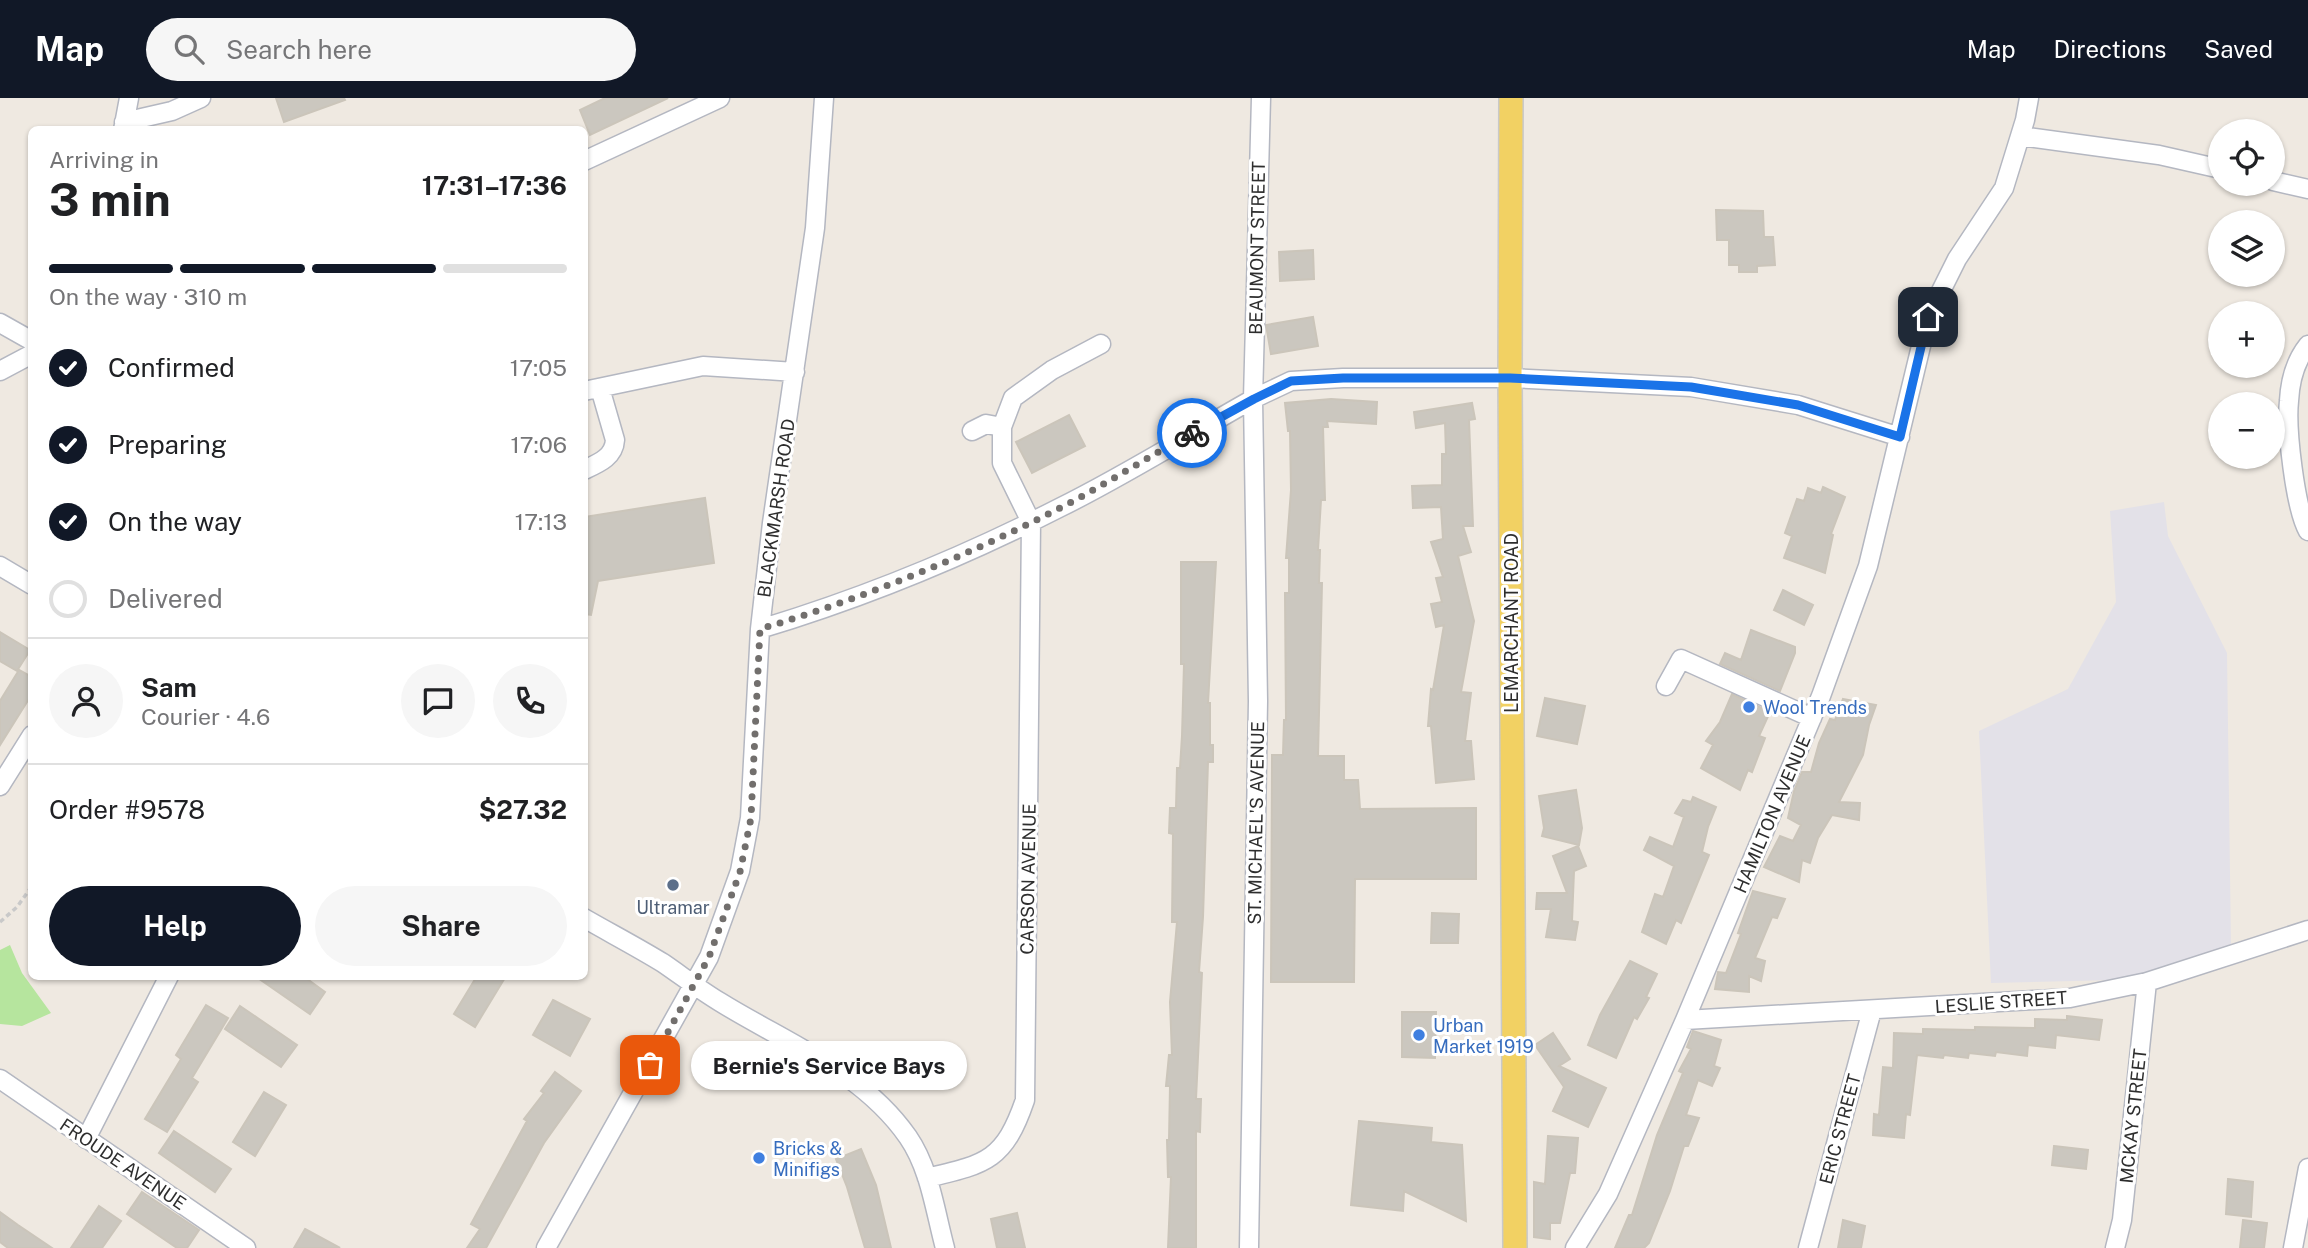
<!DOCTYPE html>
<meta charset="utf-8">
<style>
:root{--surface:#fff;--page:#f6f6f6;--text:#202124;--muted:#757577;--line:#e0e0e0;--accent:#111827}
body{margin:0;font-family:"Public Sans",sans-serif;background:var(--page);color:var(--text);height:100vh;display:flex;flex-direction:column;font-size:26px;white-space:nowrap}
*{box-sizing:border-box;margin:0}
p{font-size:23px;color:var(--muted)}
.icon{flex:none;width:38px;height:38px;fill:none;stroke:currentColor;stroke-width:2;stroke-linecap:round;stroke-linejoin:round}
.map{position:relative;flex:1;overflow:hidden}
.drawer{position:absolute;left:28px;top:28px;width:560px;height:854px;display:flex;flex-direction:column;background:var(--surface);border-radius:10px;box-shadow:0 2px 5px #0004}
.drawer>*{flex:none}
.fabs{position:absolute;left:2208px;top:21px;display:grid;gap:14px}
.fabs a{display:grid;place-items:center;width:77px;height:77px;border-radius:50%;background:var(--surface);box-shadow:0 2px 5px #0004;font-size:35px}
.pin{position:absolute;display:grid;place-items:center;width:60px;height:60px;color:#fff;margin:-30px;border-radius:14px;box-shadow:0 4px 10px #0006}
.courier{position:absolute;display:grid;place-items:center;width:70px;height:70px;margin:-35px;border:5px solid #1a73e8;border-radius:50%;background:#fff;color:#222;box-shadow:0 2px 9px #0007}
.bubble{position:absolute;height:49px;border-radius:24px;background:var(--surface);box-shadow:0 2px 5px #0004;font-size:23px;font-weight:700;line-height:49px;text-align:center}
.headline em{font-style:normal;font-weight:700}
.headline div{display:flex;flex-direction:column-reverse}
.headline{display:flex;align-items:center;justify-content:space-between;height:119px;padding:0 21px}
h1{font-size:46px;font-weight:700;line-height:52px}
.bar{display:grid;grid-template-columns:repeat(4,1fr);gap:10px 7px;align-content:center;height:84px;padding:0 21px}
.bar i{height:9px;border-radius:5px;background:var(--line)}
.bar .active{background:var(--accent)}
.bar p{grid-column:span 4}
.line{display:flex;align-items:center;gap:18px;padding:0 21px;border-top:2px solid var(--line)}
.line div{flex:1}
.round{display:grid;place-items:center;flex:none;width:74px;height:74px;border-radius:37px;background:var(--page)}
ol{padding:0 21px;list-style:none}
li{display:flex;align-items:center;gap:21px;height:77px}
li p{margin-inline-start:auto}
li .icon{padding:7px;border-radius:50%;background:var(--accent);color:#fff;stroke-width:4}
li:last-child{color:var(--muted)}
li i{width:38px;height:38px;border:4px solid var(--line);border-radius:50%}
.primary-button{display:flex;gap:14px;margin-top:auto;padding:14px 21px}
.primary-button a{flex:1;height:80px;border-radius:42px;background:var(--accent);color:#fff;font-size:28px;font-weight:700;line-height:80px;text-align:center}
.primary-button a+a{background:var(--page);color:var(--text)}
header{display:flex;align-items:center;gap:42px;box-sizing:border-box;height:98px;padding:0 35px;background:var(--accent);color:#fff}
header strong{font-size:33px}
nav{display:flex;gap:38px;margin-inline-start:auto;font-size:24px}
.search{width:490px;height:63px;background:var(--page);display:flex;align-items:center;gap:18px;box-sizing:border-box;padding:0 24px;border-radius:38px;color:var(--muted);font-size:26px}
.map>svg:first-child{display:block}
</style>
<header>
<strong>Map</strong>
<div class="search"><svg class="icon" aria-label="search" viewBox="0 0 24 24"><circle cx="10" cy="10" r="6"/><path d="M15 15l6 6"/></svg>Search here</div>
<nav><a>Map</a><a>Directions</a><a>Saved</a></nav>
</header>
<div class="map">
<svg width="2308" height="1150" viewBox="0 0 2308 1150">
<rect width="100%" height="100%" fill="#efe9e1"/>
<path fill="#e3e1e8" d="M2164,404l4,34 59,117 4,294 -69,21 -47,12 -124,3 -12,-252 89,-42 48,-87 -6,-91z"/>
<path fill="#b6e59e" d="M10,847l12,28 29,40 -29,13 -22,-2v-74z"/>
<path fill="#cbc7bf" stroke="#cbc5ba" stroke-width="2" d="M276,0h68l1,2 -61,22z
M605,0h63l-78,37 -10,-25z
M1716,112l47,1 1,26h9l2,28 -18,1v6h-18v-7h-10v-25h-12z
M1313,152l1,29 -34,2 -1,-29z
M1313,219l5,29 -47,8 -5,-29z
M1331,301l46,3 -1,22 -49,-3 1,6h-5l2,73h-4l-3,50h2l-1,33h3l-4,173h26v24h14l2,29 116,-1v71h-121l-1,103h-83l1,-227h11l1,-35h2l-1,-127h4v-35h-3l5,-68 -1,-59h-2l-3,-28z
M1472,305l3,16 -6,1 4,106h-10l8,26 -13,4 16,65 -13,71 10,1 -6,48h6l3,38 -38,4 -5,-57h-3l3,-37 2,1 11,-65 -8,2 -5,-23 11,-2 -6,-24 7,-1 -12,-35 12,-3 -2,-32 -28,1 -1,-22 30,-1v-31h4l-1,-31 -29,5 -2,-16z
M1069,317l16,31 -53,27 -16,-31z
M1823,389l22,10 -14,37 2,1 -8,38 -41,-15 8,-22 -7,-3 12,-34 7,2 4,-13 13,5z
M705,400l9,65 -116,18 -7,34 -7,-1v-97z
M1181,464h35l-8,141h2v42h3v17h-5l-5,155 -4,55 3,1 -6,126h5l-1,33 -4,-1v117h-28l3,-71h-3l-1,-37h2l1,-54h-4l3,-31h3l-2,-53 7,-80h-5l1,-88 -4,-1 1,-25h6l1,-40h3l2,-32 2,-72h-3z
M1783,492l30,15 -9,20 -30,-15z
M1751,532l44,17v6l-15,38 -60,-27 5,-11 16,7z
M0,534l30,18 -13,21 -17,-10z
M19,572l13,7v17l-32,51v-44z
M1732,596l38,18 -11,24 6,2 -13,34 -4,-2 -8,20 -39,-22 12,-23 -7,-4 14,-19z
M1545,600l40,8 -8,38 -40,-8z
M1843,601l33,6 -7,20 -6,30 -24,47 21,1 -1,17 -27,-5 -14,23 -8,25 -8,-3 -3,22 -35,-15 16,-31 13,5 8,-16 -13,-7 6,-27 8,-19h9l8,-29 11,-24 5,1z
M1576,692l6,38 -3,17 -37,-9 2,-8 -5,-32z
M1693,699l23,10 -8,20 -6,25 7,3 -28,68 -5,-3 -10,24 -24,-12 13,-38 8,3 11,-31 -30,-16 6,-13 23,10 11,-30 -9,-4 8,-13 8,2z
M1578,748l8,20 -12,5 -2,50 6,1 -3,18 -29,-3 5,-28h-15l1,-16h30l-14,-37z
M1753,793l32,8 -8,19 -5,-1 -17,41 10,3 -4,20 -12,-5v16l-34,-3 3,-17 8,1 15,-39 -3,-1z
M1432,815l27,1 -1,29h-27z
M1630,863l27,13 -11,23 3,1 -12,21 -3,-2 -18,41 -28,-13 12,-30z
M255,878h48l22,16 -15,22z
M477,878h29l-31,51 -21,-13z
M553,902l37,19 -20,37 -37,-21z
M206,907l22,13 -36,60 6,4 -31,50 -22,-13 36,-60 -5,-4z
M240,908l57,39 -16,22 -56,-38z
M1402,914h34l-1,46 -33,-1z
M2067,918l35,4 -3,20 -43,-5 -1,13 -27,-3 -1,11 -31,-4 -1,4 -26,-3 -1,5 -24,-3 -1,3 -26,-3 -7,60 -4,-1 -2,24 -31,-3 1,-21 5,1 4,-48 10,1 1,-35 29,1v-5l52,1v-3l60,1v-9l32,1z
M1693,933l28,9 -7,26 6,2 -8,18 -14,-6 -12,35 13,3 -11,28h-4l-14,45 -21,52 -5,5h-29l14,-33h3l25,-80 26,-62 -4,-2 12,-22 -4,-2z
M1553,935l17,26 -11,7 47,22 -18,39 -35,-16 11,-24 -29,-42z
M555,974l26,19 -37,52 -58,105h-19l13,-19 -9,-5 56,-103 -3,-2 20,-26 -3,-2z
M264,994l22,13 -31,51 -22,-14z
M1359,1023l73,7 -1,14 31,3 4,76 -62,-30 -1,20 -52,-6z
M174,1033l57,38 -16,23 -56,-39z
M1548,1038l30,2 -3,35h-5l-10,50h-10v16l-16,-2v-55l11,2z
M2054,1048l34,4 -2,19 -34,-4z
M861,1051l15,36 15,63h-26l-18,-61 -11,-28z
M2228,1081l25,3 -2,35 -25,-3z
M142,1094l57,38 -12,18h-10l-50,-34z
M99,1108l22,15 -19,27h-31z
M0,1114l18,13 34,23h-44l-8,-6z
M1017,1115l8,35h-28l-6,-29z
M1843,1122l22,6 -4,22h-23z
M2243,1122l24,3 -3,25h-24z
M305,1131l35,19h-46z"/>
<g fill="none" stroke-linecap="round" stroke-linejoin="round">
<g stroke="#b4b7c1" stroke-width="21">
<path id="minor" d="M124,24l48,-11 29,-13
M123,32l6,-32
M2020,38l139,19 62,14
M584,63l136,-63
M2273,83l35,8
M0,225l32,18
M2308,247c-12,15 -18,36 -19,56 -3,27 6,107 19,130
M0,273l32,-17
M584,293l119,-25 92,6
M972,333l14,-7 16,3
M584,372c15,-7 30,-13 31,-30l-15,-52
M0,468l32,19
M760,531c103,-31 203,-72 299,-121 67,-33 130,-73 194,-109l38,-18 52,-3h167l181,9 107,18 102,32
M1666,588l15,-27 131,59
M0,688l32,-51
M584,820c26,15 53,29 79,45 19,13 37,27 57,39 66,41 142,69 188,135 22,32 27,74 37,111
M1685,922l385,-22 77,-16 161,-52
M0,981l246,169
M86,1041l83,-163
M927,1080c59,-14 77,-17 98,-78l6,-578 -29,-59v-36l11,-29 39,-28 49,-26
M546,1150l163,-291 31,-86 10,-53 10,-189 12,-106 43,-295 9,-130
M1249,1150l9,-547 -5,-302 8,-301
M1575,1150l33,-54 77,-174 136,-324 47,-130 60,-249 29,-58 47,-71 21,-68 4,-22
M1808,1150l64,-238
M2115,1150l7,-28 25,-238
M2293,1150l15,-80"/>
</g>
<g stroke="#c9c9c9" stroke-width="26">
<path id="major" d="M1511,0l-1,280 5,870"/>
</g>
<path stroke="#c9c9c9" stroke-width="3.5" stroke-dasharray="5 3.5" stroke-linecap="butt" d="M0,824l17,-15 15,-21"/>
<use href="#minor" stroke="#fff" stroke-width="18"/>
<use href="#major" stroke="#f2d163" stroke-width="23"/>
</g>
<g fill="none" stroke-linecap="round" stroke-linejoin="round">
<path stroke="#726f6d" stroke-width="7" stroke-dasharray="0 12.6" d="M650,967l59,-108 31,-85 11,-54 9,-189c104,-31 205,-72 302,-122 44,-23 86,-50 130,-74"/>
<path stroke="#1a73e8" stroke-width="9" d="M1192,335l62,-34 37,-18 52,-3h167l181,9 107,18 102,32 28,-120"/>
</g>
<g fill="#3f7fe0" stroke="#fff" stroke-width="2.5">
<circle cx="1749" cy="609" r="7"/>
<circle cx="1419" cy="937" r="7"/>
<circle cx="759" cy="1060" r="7"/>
</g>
<circle fill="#5c6f8a" stroke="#fff" stroke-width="2.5" cx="673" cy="787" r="7"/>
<g text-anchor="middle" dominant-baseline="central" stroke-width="6" stroke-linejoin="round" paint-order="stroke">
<g font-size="18" fill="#2e2e2e" stroke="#fff">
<text transform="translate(1257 150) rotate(-89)">BEAUMONT STREET</text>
<text transform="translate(776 410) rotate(-82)">BLACKMARSH ROAD</text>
<text transform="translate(1511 525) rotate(-90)">LEMARCHANT ROAD</text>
<text transform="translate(1772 716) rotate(-67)">HAMILTON AVENUE</text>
<text transform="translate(1256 725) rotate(-89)">ST. MICHAEL'S AVENUE</text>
<text transform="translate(1028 781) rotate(-89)">CARSON AVENUE</text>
<text transform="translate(2001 904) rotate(-4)">LESLIE STREET</text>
<text transform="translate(2133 1018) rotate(-84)">MCKAY STREET</text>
<text transform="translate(1840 1031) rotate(-75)">ERIC STREET</text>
<text transform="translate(123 1066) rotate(34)">FROUDE AVENUE</text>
</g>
<g font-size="18" fill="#366cbe" stroke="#fff" text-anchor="start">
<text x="1763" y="609">Wool Trends</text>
<text x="1433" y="927">Urban<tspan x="1433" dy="21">Market 1919</tspan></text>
<text x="773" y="1050">Bricks &amp;<tspan x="773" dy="21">Minifigs</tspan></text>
</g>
<g font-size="18" fill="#4e5e75" stroke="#fff">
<text x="673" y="809">Ultramar</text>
</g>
</g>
</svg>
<div class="fabs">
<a><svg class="icon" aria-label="locate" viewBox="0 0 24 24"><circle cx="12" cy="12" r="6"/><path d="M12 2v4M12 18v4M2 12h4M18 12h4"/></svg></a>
<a><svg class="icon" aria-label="layers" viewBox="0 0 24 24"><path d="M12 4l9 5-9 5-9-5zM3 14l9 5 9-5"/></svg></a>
<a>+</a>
<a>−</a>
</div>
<div class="pin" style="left:650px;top:967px;background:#ea580c"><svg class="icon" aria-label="bag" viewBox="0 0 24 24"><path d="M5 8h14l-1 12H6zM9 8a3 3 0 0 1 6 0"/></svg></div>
<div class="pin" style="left:1928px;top:219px;background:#1f2937"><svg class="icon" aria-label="home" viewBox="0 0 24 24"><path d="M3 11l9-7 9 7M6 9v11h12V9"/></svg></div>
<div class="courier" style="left:1192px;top:335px"><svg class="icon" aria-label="bike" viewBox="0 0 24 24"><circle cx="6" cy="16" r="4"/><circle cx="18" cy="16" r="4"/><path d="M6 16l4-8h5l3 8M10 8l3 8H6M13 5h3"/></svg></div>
<div class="bubble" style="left:691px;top:943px;width:276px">Bernie's Service Bays</div>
<section class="drawer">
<div class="headline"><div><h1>3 min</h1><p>Arriving in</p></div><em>17:31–17:36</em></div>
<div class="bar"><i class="active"></i><i class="active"></i><i class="active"></i><i></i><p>On the way · 310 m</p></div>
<ol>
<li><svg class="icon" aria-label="check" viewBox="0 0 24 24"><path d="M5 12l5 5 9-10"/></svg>Confirmed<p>17:05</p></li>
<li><svg class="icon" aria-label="check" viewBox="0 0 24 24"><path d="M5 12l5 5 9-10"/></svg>Preparing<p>17:06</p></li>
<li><svg class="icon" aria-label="check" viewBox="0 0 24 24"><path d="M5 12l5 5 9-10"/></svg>On the way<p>17:13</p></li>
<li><i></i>Delivered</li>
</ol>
<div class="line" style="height:126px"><a class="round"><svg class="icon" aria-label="person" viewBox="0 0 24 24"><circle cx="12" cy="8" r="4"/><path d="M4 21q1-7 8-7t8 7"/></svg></a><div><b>Sam</b><p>Courier · 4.6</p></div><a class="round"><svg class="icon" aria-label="chat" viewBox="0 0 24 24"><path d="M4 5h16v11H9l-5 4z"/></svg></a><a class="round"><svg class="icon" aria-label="phone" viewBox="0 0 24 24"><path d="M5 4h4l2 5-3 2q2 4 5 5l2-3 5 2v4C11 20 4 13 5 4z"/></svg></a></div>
<div class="line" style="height:91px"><div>Order #9578</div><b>$27.32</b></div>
<div class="primary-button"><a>Help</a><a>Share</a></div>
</section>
</div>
